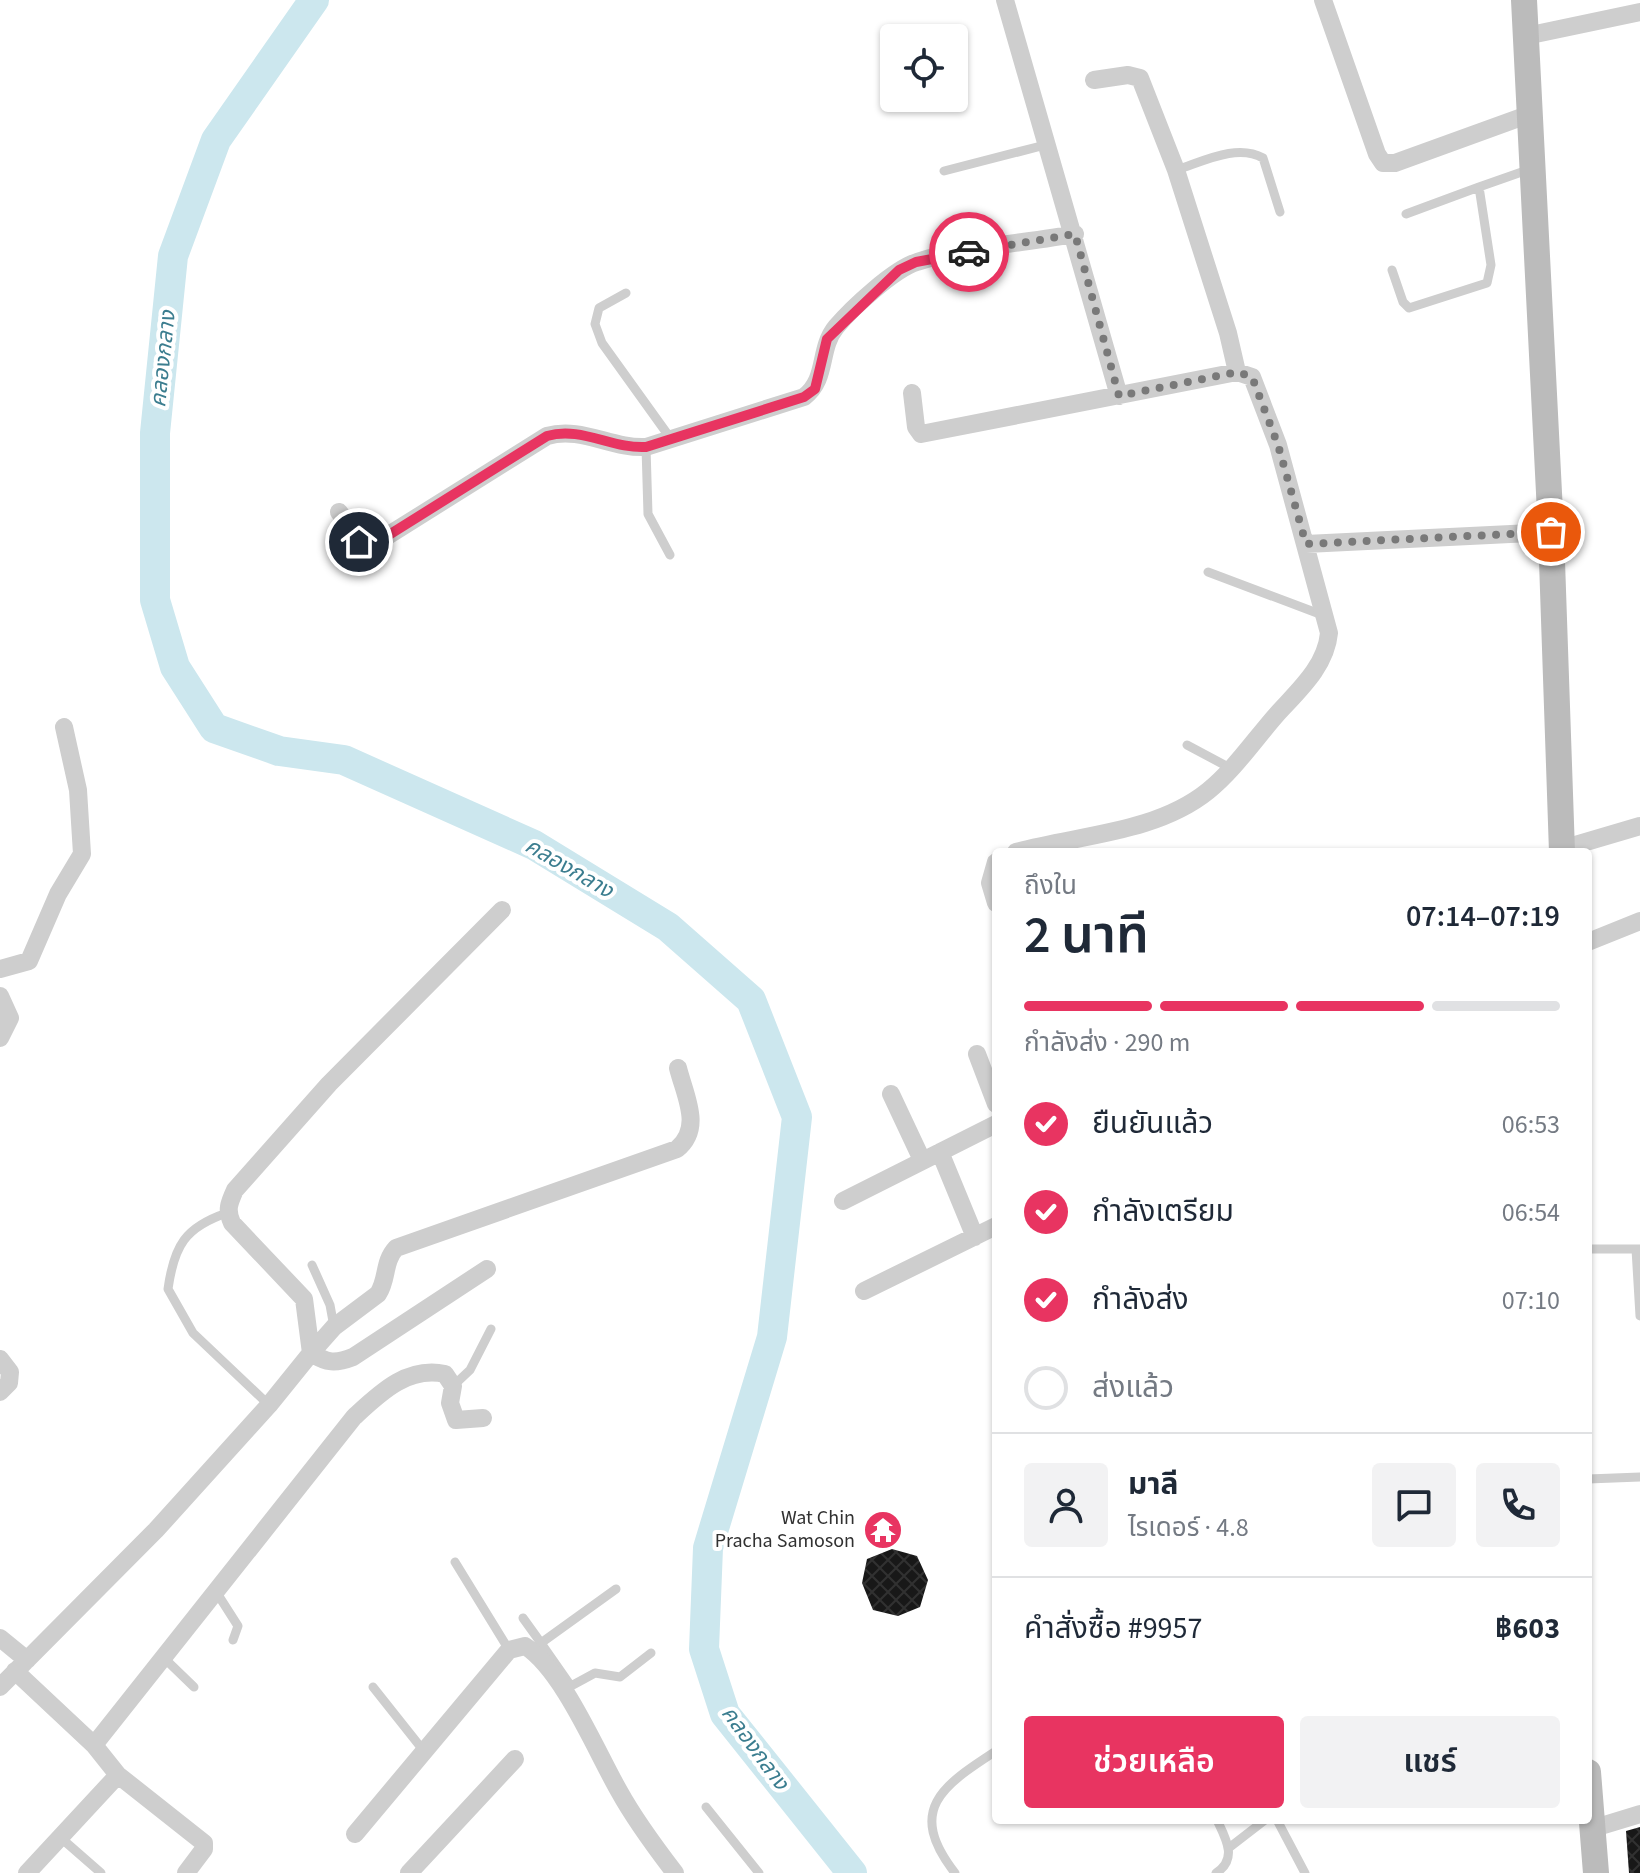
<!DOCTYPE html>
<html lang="th">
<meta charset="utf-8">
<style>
:root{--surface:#fff;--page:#f2f2f3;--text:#1f2937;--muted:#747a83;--line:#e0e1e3;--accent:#e83461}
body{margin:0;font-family:"Source Sans 3","Noto Sans Thai",sans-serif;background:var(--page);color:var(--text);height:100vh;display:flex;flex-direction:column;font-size:30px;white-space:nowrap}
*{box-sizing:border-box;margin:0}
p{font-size:26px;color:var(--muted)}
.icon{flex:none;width:44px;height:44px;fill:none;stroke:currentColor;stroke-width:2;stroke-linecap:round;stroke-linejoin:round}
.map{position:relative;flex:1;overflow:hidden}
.details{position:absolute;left:992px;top:848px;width:600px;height:976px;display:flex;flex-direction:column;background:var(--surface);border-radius:8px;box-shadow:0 2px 6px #0004}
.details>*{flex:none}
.buttons{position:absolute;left:880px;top:24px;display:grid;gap:16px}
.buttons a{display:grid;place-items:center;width:88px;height:88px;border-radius:8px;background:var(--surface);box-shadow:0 2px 6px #0004;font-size:40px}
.pin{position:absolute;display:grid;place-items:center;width:68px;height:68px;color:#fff;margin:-34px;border:4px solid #fff;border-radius:50%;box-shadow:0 2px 8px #0007}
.courier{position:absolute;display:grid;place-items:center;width:80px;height:80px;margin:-40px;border:6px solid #e83461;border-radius:50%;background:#fff;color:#222;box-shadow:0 2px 10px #0007}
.overview em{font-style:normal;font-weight:600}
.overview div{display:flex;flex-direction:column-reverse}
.overview{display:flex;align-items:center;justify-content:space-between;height:136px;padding:0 32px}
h1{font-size:52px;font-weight:600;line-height:60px}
.bar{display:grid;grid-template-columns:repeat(4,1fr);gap:12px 8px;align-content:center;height:96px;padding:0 32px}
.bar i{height:10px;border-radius:6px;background:var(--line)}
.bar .active{background:var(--accent)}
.bar p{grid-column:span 4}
.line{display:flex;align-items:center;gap:20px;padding:0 32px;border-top:2px solid var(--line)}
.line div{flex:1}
.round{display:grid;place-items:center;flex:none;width:84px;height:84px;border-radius:8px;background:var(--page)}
ol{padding:0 32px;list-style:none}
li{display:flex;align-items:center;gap:24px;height:88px}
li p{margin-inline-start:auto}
li .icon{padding:8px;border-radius:50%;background:var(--accent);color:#fff;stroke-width:4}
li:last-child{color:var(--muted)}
li i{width:44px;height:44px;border:4px solid var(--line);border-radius:50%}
.cta{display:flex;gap:16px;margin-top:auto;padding:16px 32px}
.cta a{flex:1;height:92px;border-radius:8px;background:var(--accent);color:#fff;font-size:32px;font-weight:600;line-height:92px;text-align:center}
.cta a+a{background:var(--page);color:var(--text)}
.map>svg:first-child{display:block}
</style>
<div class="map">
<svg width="1640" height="1873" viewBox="0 0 1640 1873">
<defs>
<pattern id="building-cross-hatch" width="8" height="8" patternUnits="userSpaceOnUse" patternTransform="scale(2)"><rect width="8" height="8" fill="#181818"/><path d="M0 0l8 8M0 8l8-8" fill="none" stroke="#313131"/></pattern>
</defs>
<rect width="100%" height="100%" fill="#fff"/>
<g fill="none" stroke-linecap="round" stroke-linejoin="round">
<path stroke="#cce7ee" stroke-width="30" d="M314,0l-98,140 -43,116 -18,177v167l20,67 39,61 65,23 65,9 190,85 134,82 83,73 46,117 -25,220 -64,211 -4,101 21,65 127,159"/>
</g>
<path fill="url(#building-cross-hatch)" d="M892,1549l25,7 11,24 -8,27 -22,9 -25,-6 -11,-27 5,-24z
M1640,1827v46h-11l-3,-42z"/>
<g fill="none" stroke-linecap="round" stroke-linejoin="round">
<path stroke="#cecece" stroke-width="9" d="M1176,170c26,-8 61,-27 87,-12l17,54
M944,171l105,-27
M1406,214l73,-27
M1392,270l11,32 6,6 78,-25 4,-18 -12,-78 51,-18
M626,293l-27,15 -4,16 7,19 69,96
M646,447l2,67 22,41
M1208,572l117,44
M1187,745l45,24
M227,1213c-42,14 -53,33 -59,76l25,44 76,72
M1588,1249h52
M1636,1249l4,67
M312,1265l18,40 4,22
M453,1386l17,-16 21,-41
M1588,1479l52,-2
M455,1562l54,88
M215,1590l23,36 -5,14
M523,1618l18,25 75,-54
M532,1650l9,-7 30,43 24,-13 25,4 31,-24
M163,1657l31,30
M373,1687l50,63
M706,1807l53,66
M1277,1820l28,53
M61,1838l40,35
M1230,1847l35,-27
M955,1873c-49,-63 -13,-87 41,-122
M1216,1873c22,-14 10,-34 1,-53"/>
<path stroke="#cecece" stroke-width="18" d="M1005,0l114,396
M1323,0l54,154 6,9h12l135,-49
M1526,36l114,-24
M1094,80l34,-5 12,3 36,92 52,163 9,39
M912,393l4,34 5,7 316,-62 15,5 26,68 51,188c-3,33 -30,57 -51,80 -24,27 -43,56 -70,78 -52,42 -130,44 -192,61
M339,512l26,34 11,-3 171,-107c34,-10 65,13 99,11l158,-50c24,-18 14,-48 32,-70 16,-19 58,-58 81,-65 45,-15 109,-19 158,-28
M1306,544l245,-12
M1562,849l78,-23
M996,862l-6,21 6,20
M1588,942l52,-21
M0,969l29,-8 29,-67 24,-40 -4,-64 -14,-63
M0,996l10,22 -10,20
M977,1054l19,50
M891,1094l31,66
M940,1152l35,85
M843,1201l153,-77
M487,1269l-134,88c-18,7 -26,6 -42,-4l23,-26 44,-33c10,-15 5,-32 18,-46l281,-99c26,-21 8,-53 1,-81
M864,1291l132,-65
M0,1359l10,13 -1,11 -9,9
M0,1638l27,22
M15,1671l79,74 24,30 86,68v6l-18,24
M0,1687l156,-157 113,-125 42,-52 -7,-54 -72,-76c-6,-13 -3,-20 3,-33l94,-106 173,-174
M94,1745l260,-328c26,-24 53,-51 91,-43l8,12 -3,17 6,17 27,-2
M1591,1829l49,-15
M355,1834l154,-184 16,-4c38,24 72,107 94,145 16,29 36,56 56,82
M27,1873l91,-98
M409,1873l106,-114"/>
<path stroke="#bbb" stroke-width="26" d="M1524,0l27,532 11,320
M1588,1772l8,101"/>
</g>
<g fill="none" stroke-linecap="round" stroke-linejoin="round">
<path stroke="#797979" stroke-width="8" stroke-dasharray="0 14.4" d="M969,252l106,-18 44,162 118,-24 15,5 26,68 28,99 245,-12"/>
<path stroke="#e83461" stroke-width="10" d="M359,542l6,4 11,-3 171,-107c34,-10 65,13 99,11l158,-50 11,-8 12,-50 72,-69 17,-8 53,-10"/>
</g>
<defs>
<g id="temple-disc" transform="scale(2)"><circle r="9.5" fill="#e83461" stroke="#fff"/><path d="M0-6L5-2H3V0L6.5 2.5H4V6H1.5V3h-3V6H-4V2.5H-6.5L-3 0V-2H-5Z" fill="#fff"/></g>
</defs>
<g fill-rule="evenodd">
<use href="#temple-disc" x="883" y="1530"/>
</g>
<g text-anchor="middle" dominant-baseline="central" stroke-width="8" stroke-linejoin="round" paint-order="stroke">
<g font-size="20" fill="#313131" stroke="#fff" text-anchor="end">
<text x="855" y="1518">Wat Chin<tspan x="855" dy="23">Pracha Samoson</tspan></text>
</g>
<g font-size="22" font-style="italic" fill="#3b7d8f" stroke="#fff">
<text transform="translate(163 359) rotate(-84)">คลองกลาง</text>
<text transform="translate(569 868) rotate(30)">คลองกลาง</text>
<text transform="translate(755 1748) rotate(54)">คลองกลาง</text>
</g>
</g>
</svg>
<div class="buttons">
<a><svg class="icon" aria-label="locate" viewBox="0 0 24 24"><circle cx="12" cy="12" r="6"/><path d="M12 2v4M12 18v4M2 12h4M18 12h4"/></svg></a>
</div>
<div class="pin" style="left:1551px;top:532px;background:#ea580c"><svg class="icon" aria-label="bag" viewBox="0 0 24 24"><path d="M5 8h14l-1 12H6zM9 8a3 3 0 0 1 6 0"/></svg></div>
<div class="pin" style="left:359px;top:542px;background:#1f2937"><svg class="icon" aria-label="home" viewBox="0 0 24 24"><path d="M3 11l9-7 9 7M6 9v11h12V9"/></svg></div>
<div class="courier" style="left:969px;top:252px"><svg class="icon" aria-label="car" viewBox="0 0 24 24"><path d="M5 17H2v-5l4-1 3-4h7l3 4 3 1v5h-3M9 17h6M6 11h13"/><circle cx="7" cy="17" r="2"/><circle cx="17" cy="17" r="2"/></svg></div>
<section class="details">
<div class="overview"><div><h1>2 นาที</h1><p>ถึงใน</p></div><em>07:14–07:19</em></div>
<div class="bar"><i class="active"></i><i class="active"></i><i class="active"></i><i></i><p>กำลังส่ง · 290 m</p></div>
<ol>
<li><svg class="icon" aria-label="check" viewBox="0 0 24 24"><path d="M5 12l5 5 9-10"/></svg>ยืนยันแล้ว<p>06:53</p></li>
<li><svg class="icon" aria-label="check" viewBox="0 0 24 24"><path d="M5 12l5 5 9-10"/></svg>กำลังเตรียม<p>06:54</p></li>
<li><svg class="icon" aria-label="check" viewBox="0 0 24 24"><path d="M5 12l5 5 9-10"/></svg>กำลังส่ง<p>07:10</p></li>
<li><i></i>ส่งแล้ว</li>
</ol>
<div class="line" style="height:144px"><a class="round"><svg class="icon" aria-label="person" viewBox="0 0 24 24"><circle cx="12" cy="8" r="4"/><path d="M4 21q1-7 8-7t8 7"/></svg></a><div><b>มาลี</b><p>ไรเดอร์ · 4.8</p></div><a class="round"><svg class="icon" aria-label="chat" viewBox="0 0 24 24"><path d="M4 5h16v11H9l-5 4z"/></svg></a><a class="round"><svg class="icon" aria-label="phone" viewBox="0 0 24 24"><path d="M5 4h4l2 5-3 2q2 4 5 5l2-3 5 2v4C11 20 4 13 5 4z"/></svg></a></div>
<div class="line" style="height:104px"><div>คำสั่งซื้อ #9957</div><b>฿603</b></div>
<div class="cta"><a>ช่วยเหลือ</a><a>แชร์</a></div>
</section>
</div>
